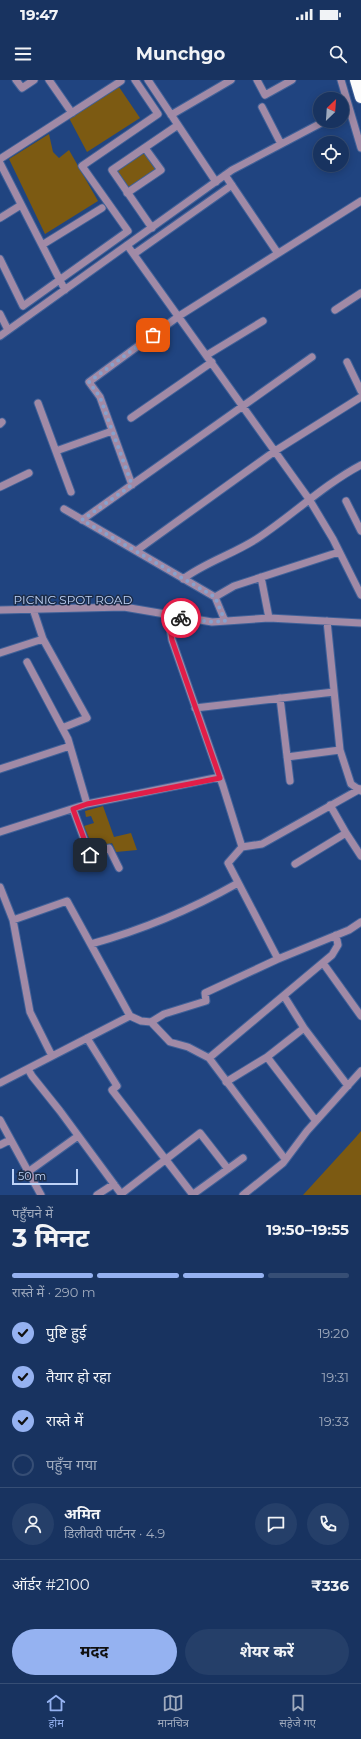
<!DOCTYPE html>
<html lang="hi">
<meta charset="utf-8">
<style>
:root{--surface:#183360;--page:#253f69;--text:#f1f3f6;--muted:#9faabd;--line:#364e75;--accent:#95b2f1}
body{margin:0;font-family:Montserrat,"Noto Sans Devanagari",sans-serif;background:var(--page);color:var(--text);height:100vh;display:flex;flex-direction:column;font-size:15px;white-space:nowrap}
*{box-sizing:border-box;margin:0}
p{font-size:13px;color:var(--muted)}
.icon{flex:none;width:22px;height:22px;fill:none;stroke:currentColor;stroke-width:2;stroke-linecap:round;stroke-linejoin:round}
.map{position:relative;height:1115px;overflow:hidden}
.panel{display:flex;flex-direction:column;background:var(--surface);flex:1}
.panel>*{flex:none}
.needle{width:26px;rotate:25deg}
.controls{position:absolute;left:313px;top:12px;display:grid;gap:8px}
.controls a{display:grid;place-items:center;width:36px;height:36px;border-radius:50%;background:var(--surface);box-shadow:0 2px 10px #0003,0 0 0 1px var(--line);font-size:20px}
.scale{position:absolute;left:12px;bottom:10px;width:66px;box-sizing:border-box;padding-left:4px;border:2px solid #bed3f7;border-top:0;font-size:11px;line-height:14px;white-space:nowrap;color:#bed3f7;-webkit-text-stroke:3px #1c2c48;paint-order:stroke}
.pin{position:absolute;display:grid;place-items:center;width:34px;height:34px;color:#fff;margin:-17px;border-radius:8px;box-shadow:0 2px 6px #0006}
.courier{position:absolute;display:grid;place-items:center;width:40px;height:40px;margin:-20px;border:3px solid #e11d48;border-radius:50%;background:#fff;color:#222;box-shadow:0 1px 5px #0007}
.summary em{font-style:normal;font-weight:700}
.summary div{display:flex;flex-direction:column-reverse}
.summary{display:flex;align-items:center;justify-content:space-between;height:68px;padding:0 12px}
h1{font-size:26px;font-weight:700;line-height:30px}
.bar{display:grid;grid-template-columns:repeat(4,1fr);gap:6px 4px;align-content:center;height:48px;padding:0 12px}
.bar i{height:5px;border-radius:3px;background:var(--line)}
.bar .selected{background:var(--accent)}
.bar p{grid-column:span 4}
.line{display:flex;align-items:center;gap:10px;padding:0 12px;border-top:1px solid var(--line)}
.line div{flex:1}
.round{display:grid;place-items:center;flex:none;width:42px;height:42px;border-radius:21px;background:var(--page)}
ol{padding:0 12px;list-style:none}
li{display:flex;align-items:center;gap:12px;height:44px}
li p{margin-inline-start:auto}
li .icon{padding:4px;border-radius:50%;background:var(--accent);color:#111;stroke-width:4}
li:last-child{color:var(--muted)}
li i{width:22px;height:22px;border:2px solid var(--line);border-radius:50%}
.primary-button{display:flex;gap:8px;margin-top:auto;padding:8px 12px}
.primary-button a{flex:1;height:46px;border-radius:24px;background:var(--accent);color:#111;font-size:16px;font-weight:700;line-height:46px;text-align:center}
.primary-button a+a{background:var(--page);color:var(--text)}
.status{display:flex;justify-content:space-between;align-items:center;height:28px;padding:0 20px;background:var(--surface);direction:ltr}
.status svg{height:11px;fill:currentColor}
header{display:flex;justify-content:space-between;align-items:center;height:52px;padding:0 12px;background:var(--surface);font-size:18px;font-weight:700}
.tabs{display:flex;justify-content:space-around;align-items:center;height:56px;border-top:1px solid var(--line);background:var(--surface);font-size:11px;color:var(--muted)}
.tabs a{display:grid;justify-items:center;gap:2px}
.tabs .selected{color:var(--accent)}
.map>svg:first-child{display:block}
</style>
<div class="status"><b>19:47</b><svg viewBox="0 0 49 12"><path d="M0 12V9h3v3zM5 12V6h3v6zM10 12V3h3v9zM15 12V0h3v12zM26 1h20v11H26zM47 4h2v5h-2z"/></svg></div>
<header><svg class="icon" aria-label="menu" viewBox="0 0 24 24"><path d="M4 6h16M4 12h16M4 18h16"/></svg>Munchgo<svg class="icon" aria-label="search" viewBox="0 0 24 24"><circle cx="10" cy="10" r="6"/><path d="M15 15l6 6"/></svg></header>
<div class="map">
<svg width="361" height="1115" viewBox="0 0 361 1115">
<rect width="100%" height="100%" fill="#204480"/>
<path fill="#7c5a12" d="M119,7l21,31 -53,34 -18,-34z
M49,54l4,18 6,6 10,-8 29,51 -53,33 -36,-75z
M144,71l12,18 -28,19 -13,-18z
M103,726l11,31 17,-4 6,17 -21,2 -4,-9 -18,7 -10,-24 10,-3 -3,-7 -5,1 -1,-6z
M361,1051v64h-58l53,-58z"/>
<g fill="none" stroke-linecap="round" stroke-linejoin="round">
<g stroke="#406198" stroke-width="9">
<path id="minor" d="M16,0l6,8 12,-8
M49,0l23,33
M148,0l68,102
M257,0l8,15 27,-15
M341,0l20,68
M262,27l19,37
M171,35l60,-35
M0,79l121,-78
M0,83l65,127
M225,95l52,77
M127,113l34,-23 -16,-22
M0,138l21,-13
M152,148l-40,-58 66,-45
M42,165l60,-37
M127,165l182,254 24,40 28,56
M134,174l98,-69
M0,179l23,47 105,-75 -46,-65 76,-52 -23,-34
M335,230l26,-17
M0,234l8,16
M0,256l232,-166 93,-49
M207,275l56,-34
M347,282l14,29
M38,323l33,89
M131,338l81,-56
M0,344l2,-2
M56,371l56,-20
M132,405l-32,-88 -11,-15 90,-66 182,-115
M0,407l29,-14
M346,421l15,30
M64,429l151,88 10,24
M82,440l230,-163
M136,471l139,-100 86,-54
M261,497l8,41
M183,499c24,-18 54,-26 78,-43 34,-23 64,-52 100,-71
M215,517l19,-11 105,-34
M33,529l10,30
M0,530l124,-3 88,15 57,-4 92,5
M168,536l4,24 51,146 19,61
M327,541l13,129 11,34 10,7
M0,573l43,-14 44,79 -25,10
M27,582l41,77 19,65
M280,618l10,83
M195,628l139,-16
M287,677l53,-7
M0,689l70,-23
M330,725l16,28
M73,729l17,46 19,-7 10,20
M0,752l87,-28 133,-27
M295,784l51,-31 15,23
M0,807l13,33 17,92 22,44
M13,840l54,-19 63,115 11,5 10,1 19,20 18,5 21,11 76,101
M91,864c51,-14 101,-35 147,-61
M278,879l-50,-96 14,-16 20,-3 98,-55
M323,883l38,53
M151,942l13,-8 42,-13 -1,-8 73,-34 71,-29 12,-8
M304,948l44,58
M87,958l30,48 -5,4 81,105
M267,977l49,64
M209,978l123,-103 6,-10 -2,-10
M28,989l4,7 28,35 62,84
M226,1002l41,-25 37,-29 -20,-32
M0,1003l130,-67
M0,1040l41,75
M0,1065l10,-5
M28,1092l50,-36
M121,1114l79,-61 28,36
M97,1115l17,-11
M192,1115l51,-37
M243,1115l40,-32 24,-32 54,-60"/>
</g>
<g stroke="#406198" stroke-width="14">
<path id="highway" d="M356,0l5,17"/>
</g>
<use href="#minor" stroke="#a18aa6" stroke-width="7"/>
<use href="#highway" stroke="#fcfcfc" stroke-width="12"/>
</g>
<g fill="none" stroke-linecap="round" stroke-linejoin="round">
<path stroke="#87a1cd" stroke-width="4" stroke-dasharray="0 7.2" d="M153,255l-64,47 11,15 32,88 -50,35 133,77 10,24 -13,1 -31,-4"/>
<path stroke="#e11d48" stroke-width="5" d="M90,775l-17,-46 14,-5 133,-26 -48,-138 -4,-24 13,2"/>
</g>
<g text-anchor="middle" dominant-baseline="central" stroke-width="3" stroke-linejoin="round" paint-order="stroke">
<g font-size="12" fill="#bed3f7" stroke="#1c2c48">
<text x="73" y="519">PICNIC SPOT ROAD</text>
</g>
</g>
</svg>
<div class="controls">
<a><svg class="needle" viewBox="-14 -14 28 28"><path d="M0-13l5 13h-10z" fill="#e53935"/><path d="M0 13l5-13h-10z" fill="#9faabd"/></svg></a>
<a><svg class="icon" aria-label="locate" viewBox="0 0 24 24"><circle cx="12" cy="12" r="6"/><path d="M12 2v4M12 18v4M2 12h4M18 12h4"/></svg></a>
</div>
<div class="scale">50 m</div>
<div class="pin" style="left:153px;top:255px;background:#ea580c"><svg class="icon" aria-label="bag" viewBox="0 0 24 24"><path d="M5 8h14l-1 12H6zM9 8a3 3 0 0 1 6 0"/></svg></div>
<div class="pin" style="left:90px;top:775px;background:#1f2937"><svg class="icon" aria-label="home" viewBox="0 0 24 24"><path d="M3 11l9-7 9 7M6 9v11h12V9"/></svg></div>
<div class="courier" style="left:181px;top:538px"><svg class="icon" aria-label="bike" viewBox="0 0 24 24"><circle cx="6" cy="16" r="4"/><circle cx="18" cy="16" r="4"/><path d="M6 16l4-8h5l3 8M10 8l3 8H6M13 5h3"/></svg></div>
</div>
<section class="panel">
<div class="summary"><div><h1>3 मिनट</h1><p>पहुँचने में</p></div><em>19:50–19:55</em></div>
<div class="bar"><i class="selected"></i><i class="selected"></i><i class="selected"></i><i></i><p>रास्ते में · 290 m</p></div>
<ol>
<li><svg class="icon" aria-label="check" viewBox="0 0 24 24"><path d="M5 12l5 5 9-10"/></svg>पुष्टि हुई<p>19:20</p></li>
<li><svg class="icon" aria-label="check" viewBox="0 0 24 24"><path d="M5 12l5 5 9-10"/></svg>तैयार हो रहा<p>19:31</p></li>
<li><svg class="icon" aria-label="check" viewBox="0 0 24 24"><path d="M5 12l5 5 9-10"/></svg>रास्ते में<p>19:33</p></li>
<li><i></i>पहुँच गया</li>
</ol>
<div class="line" style="height:72px"><a class="round"><svg class="icon" aria-label="person" viewBox="0 0 24 24"><circle cx="12" cy="8" r="4"/><path d="M4 21q1-7 8-7t8 7"/></svg></a><div><b>अमित</b><p>डिलीवरी पार्टनर · 4.9</p></div><a class="round"><svg class="icon" aria-label="chat" viewBox="0 0 24 24"><path d="M4 5h16v11H9l-5 4z"/></svg></a><a class="round"><svg class="icon" aria-label="phone" viewBox="0 0 24 24"><path d="M5 4h4l2 5-3 2q2 4 5 5l2-3 5 2v4C11 20 4 13 5 4z"/></svg></a></div>
<div class="line" style="height:52px"><div>ऑर्डर #2100</div><b>₹336</b></div>
<div class="primary-button"><a>मदद</a><a>शेयर करें</a></div>
</section>
<nav class="tabs">
<a class="selected"><svg class="icon" aria-label="home" viewBox="0 0 24 24"><path d="M3 11l9-7 9 7M6 9v11h12V9"/></svg>होम</a>
<a><svg class="icon" aria-label="map" viewBox="0 0 24 24"><path d="M3 6l6-2 6 2 6-2v14l-6 2-6-2-6 2zM9 4v14M15 6v14"/></svg>मानचित्र</a>
<a><svg class="icon" aria-label="saved" viewBox="0 0 24 24"><path d="M7 4h10v16l-5-4-5 4z"/></svg>सहेजे गए</a>
</nav>
